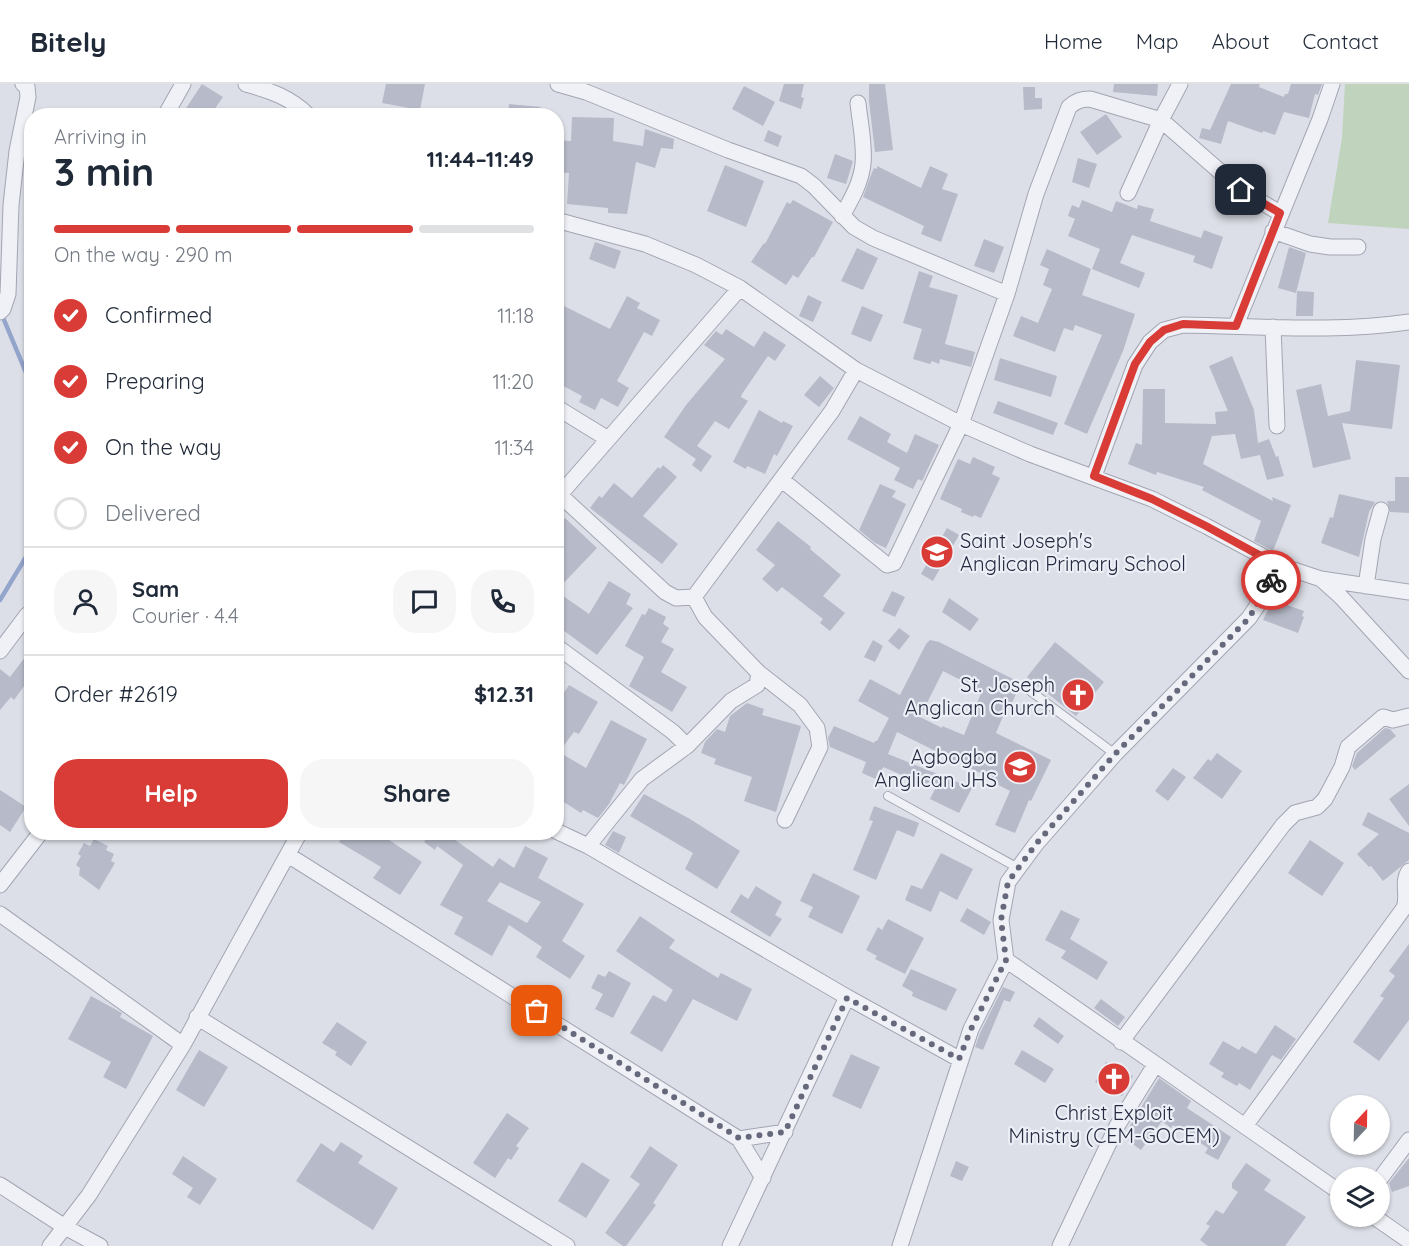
<!DOCTYPE html>
<meta charset="utf-8">
<style>
:root{--surface:#fff;--page:#f6f6f7;--text:#1f2937;--muted:#747a83;--line:#e0e1e3;--accent:#d93c36}
body{margin:0;font-family:Quicksand,sans-serif;background:var(--page);color:var(--text);height:100vh;display:flex;flex-direction:column;font-size:22px;white-space:nowrap}
*{box-sizing:border-box;margin:0}
p{font-size:20px;color:var(--muted)}
.icon{flex:none;width:33px;height:33px;fill:none;stroke:currentColor;stroke-width:2;stroke-linecap:round;stroke-linejoin:round}
.map{position:relative;flex:1;overflow:hidden}
.sheet{position:absolute;left:24px;top:24px;width:540px;height:732px;display:flex;flex-direction:column;background:var(--surface);border-radius:24px;box-shadow:0 2px 4px #0004}
.sheet>*{flex:none}
.needle{width:39px;rotate:22deg}
.controls{position:absolute;left:1330px;top:1011px;display:grid;gap:12px}
.controls a{display:grid;place-items:center;width:60px;height:60px;border-radius:50%;background:var(--surface);box-shadow:0 2px 4px #0004;font-size:30px}
.pin{position:absolute;display:grid;place-items:center;width:51px;height:51px;color:#fff;margin:-26px;border-radius:12px;box-shadow:0 3px 9px #0006}
.courier{position:absolute;display:grid;place-items:center;width:60px;height:60px;margin:-30px;border:4px solid #d93c36;border-radius:50%;background:#fff;color:#222;box-shadow:0 2px 8px #0007}
.head em{font-style:normal;font-weight:800}
.head div{display:flex;flex-direction:column-reverse}
.head{display:flex;align-items:center;justify-content:space-between;height:102px;padding:0 30px}
h1{font-size:39px;font-weight:800;line-height:45px}
.bar{display:grid;grid-template-columns:repeat(4,1fr);gap:9px 6px;align-content:center;height:72px;padding:0 30px}
.bar i{height:8px;border-radius:4px;background:var(--line)}
.bar .active{background:var(--accent)}
.bar p{grid-column:span 4}
.line{display:flex;align-items:center;gap:15px;padding:0 30px;border-top:2px solid var(--line)}
.line div{flex:1}
.round{display:grid;place-items:center;flex:none;width:63px;height:63px;border-radius:24px;background:var(--page)}
ol{padding:0 30px;list-style:none}
li{display:flex;align-items:center;gap:18px;height:66px}
li p{margin-inline-start:auto}
li .icon{padding:6px;border-radius:50%;background:var(--accent);color:#fff;stroke-width:4}
li:last-child{color:var(--muted)}
li i{width:33px;height:33px;border:3px solid var(--line);border-radius:50%}
.button{display:flex;gap:12px;margin-top:auto;padding:12px 30px}
.button a{flex:1;height:69px;border-radius:24px;background:var(--accent);color:#fff;font-size:24px;font-weight:800;line-height:69px;text-align:center}
.button a+a{background:var(--page);color:var(--text)}
header{display:flex;align-items:center;gap:36px;box-sizing:border-box;height:84px;padding:0 30px;background:var(--surface);border-bottom:2px solid var(--line)}
header strong{font-size:28px}
nav{display:flex;gap:33px;margin-inline-start:auto;font-size:21px}
.map>svg:first-child{display:block}
</style>
<header>
<strong>Bitely</strong>
<nav><a>Home</a><a>Map</a><a>About</a><a>Contact</a></nav>
</header>
<div class="map">
<svg width="1409" height="1162" viewBox="0 0 1409 1162">
<rect width="100%" height="100%" fill="#dddfe8"/>
<path fill="#bfd3bd" d="M1345,0h64v145l-81,-6 14,-85z"/>
<g fill="none" stroke-linecap="round" stroke-linejoin="round">
<path stroke="#94a5cc" stroke-width="4.5" d="M2,231l30,72
M0,516l32,-53"/>
</g>
<path fill="#b7bac8" fill-rule="evenodd" d="M202,0l21,13 -13,19h-29z
M386,0h39l-5,26 -38,-7z
M784,0h20l-3,13 3,1 -3,11 -22,-8z
M869,0h16l8,66 -18,2 -6,-51z
M1114,0h44l-1,12 -44,-4z
M1231,0h29l-1,3 25,10 1,-3h3l3,-10h31l-4,11 -3,-1 -6,24 -25,-6 -9,23 -12,-4 -1,2 -34,-12 -7,23 -22,-6 3,-10 8,2z
M744,2l31,16 -12,24 -31,-17z
M1023,3h12v11h7v11l-18,1z
M509,20l32,3 -1,9h-32z
M1106,30l16,23 -25,18 -17,-23z
M572,33l42,1 -1,23 30,5 2,-17 29,10 -1,10 -12,-1 -6,20 -19,-6 -9,52 -19,-1v-5l-41,-4 2,-31 -13,-1v-32l15,1z
M768,46l14,6 -4,11 -14,-6z
M835,70l18,7 -7,23 -19,-6z
M1078,74l19,6 -8,24 -17,-6z
M725,81l39,16 -18,46 -39,-16z
M877,82l44,22 9,-22 18,8 -6,15 16,5 -17,48 -20,-8 3,-8 -61,-29 8,-22 3,-7 3,1z
M793,116l40,22 -19,35h-2l-14,21 -5,-3 -7,10 -35,-23 13,-19 1,1 22,-42 3,2z
M1082,116l30,12 4,-11 21,8 1,-4 16,4 -4,12 51,17 3,-8 19,7 -11,32 -19,-7 2,-6 -63,-21 -12,28 25,10 -6,15 -47,-19 8,-20 -32,-13 7,-17 -7,-3 4,-11 7,3z
M984,155l20,8 -10,26 -20,-7z
M595,158l26,9 -6,18 -26,-10z
M1289,163l17,6 -10,40 -18,-5z
M857,164l21,10 -15,32 -22,-9z
M1047,165l44,20 -9,26 53,19 -12,37 -36,83 -23,-10 38,-89 -27,-10 -2,6 -9,-3 -9,24 -42,-16 8,-20 17,7 14,-34 -9,-4 6,-16 -9,-4z
M919,187l14,5 -4,11 29,8 -13,49 30,8 -4,15 -31,-8 -1,5 -7,-3 -2,3 -17,-5 9,-30 -19,-6z
M1297,207l17,1 -1,24h-17z
M808,211l14,7 -9,20 -14,-6z
M627,212l13,7 -3,5 23,12 -8,16 -8,-4 -27,49 12,7 -11,19 -17,-9 -6,12 -16,-8 3,-6 -26,-14v-80l54,27z
M862,222l21,9 -12,27 -20,-8z
M726,245l28,18 10,-16 22,14 -11,16 -7,-5 -26,38 -1,3 7,4 -19,28 -14,-8 -18,25 15,10 -11,16 -9,-7 4,-6 -32,-22 22,-32 39,-46 -21,-14 12,-14 6,4z
M1232,272l22,54 4,33 11,-4 7,18 2,-1 6,20 -17,4 -7,-25 -19,4 -6,-25 -23,2 -9,28 70,37 -1,-4 19,8 -18,46 -19,-10 7,-20 -59,-31 2,-3 -47,-15 -1,3 -28,-11 8,-21 6,2 1,-56h22v34l51,1 -1,-12 13,-1 -19,-45z
M1000,274l57,18 -6,21 -57,-17z
M1356,276l44,5 -8,64 -50,-6 9,36 -38,9 -17,-78 25,-6 7,32 22,-5z
M820,292l14,12 -15,19 -15,-12z
M998,317l60,22 -5,12 -60,-22z
M759,326l23,13 1,-2 10,5 -16,30 -3,-2 -9,20 -18,-8 -1,3 -13,-7z
M860,332l31,18 -4,8 20,11 8,-19 24,11 -17,36 -4,-2 -5,10 -19,-9 6,-12 -53,-29z
M973,373l22,10 -3,7 8,4 -19,40 -7,-3 -1,2 -12,-5 1,-3 -22,-10 18,-40 12,5z
M663,381l14,12 -34,39 35,28 -16,20 -72,-56 9,-12 3,2 12,-15 18,15 26,-31 2,2z
M1395,393h14v36l-19,-1 -3,-11h8z
M880,400l16,7 -4,6 14,7 -20,44 -11,-5 -16,-13z
M1339,410l36,8 -6,10 -10,45 -38,-14 9,-26 3,1z
M565,434l32,30 -41,43v-64z
M778,437l33,26 -1,2 31,26 -18,21 22,17 -15,18 -10,-8 3,-4 -41,-32 -5,5 -15,-13 13,-14 -19,-15z
M947,444l12,7 -26,46 -12,-7z
M609,497l22,13 -5,10 7,4 -36,47 -41,-30v-34l33,23z
M892,507l13,6 -10,20 -13,-6z
M949,514l30,21 -9,12 -28,-19z
M1273,516l31,11 -2,5 2,1 -6,16 -35,-13z
M649,524l17,9 -3,7 6,4 -8,14 13,7 -13,23 26,15 -15,25 -43,-26 15,-29 -19,-11 17,-32 3,1z
M899,544l11,8 -11,14 -11,-9z
M873,556l10,6 -8,16 -11,-5z
M930,556l9,2 82,41 -10,22 -3,-1 -12,29 55,27 -20,41 -2,-1 -14,33 -20,-8 15,-34 -23,-12 1,-2 -91,-45 -9,22 84,34 -13,25 -29,-14 5,-10 -52,-22 -5,13 -16,-7 4,-11 -36,-15 -2,-9 6,-12 40,17 1,-2h2l12,-23 -31,-17 12,-22 30,16 26,-51zM943,587l39,20 -18,44 -22,-9v2l-22,-11z
M1055,558l49,40 -28,34 -49,-39z
M32,564v27l-18,25 -3,-3 -11,13v-41l10,8z
M569,601l29,17 -19,32 -5,-2 -15,20 27,16 25,-48 36,19 -23,46 -4,-2 -11,21 -11,14 -15,-8 -2,3 -25,-16v-92z
M747,619l17,6 -2,6 39,11 -25,86 -32,-11 8,-24 -38,-13 2,-5 -15,-6 4,-11 12,-13 8,3 5,-16z
M1385,644l5,1 6,7 -41,34 -3,-4 5,-13z
M1217,669l25,18 -20,28 -29,-21 15,-19 3,2z
M1173,684l13,9 -18,24 -13,-10z
M1409,700v42l-20,-27z
M0,706l26,17 -16,25 -10,-7z
M644,710l46,25 50,32 -23,38 -32,-20 8,-16 -63,-37z
M874,722l45,17 -5,14 -17,-7 -21,50 -23,-10 20,-49 -4,-1z
M1368,728l41,21v27l-26,21 -12,-15 -2,1 -12,-13 22,-20 -17,-9z
M613,747l13,6 -7,16 -14,-8z
M344,748h33l45,30 -22,33 -27,-17 8,-11 -42,-25z
M430,748h14l49,35 6,-9 15,10 11,-22 23,12 -10,20 46,26 -22,37 23,15 -15,23 -34,-22 6,-10 -33,-22 -17,31 -38,-22 9,-17 -23,-12 23,-40 -26,-19 -2,4 -11,-8zM500,798l41,20 -14,21 -40,-22z
M94,755l14,7 -2,4 8,4 -3,7 4,2 -16,27 -20,-15 1,-7 -4,-3 5,-9 -3,-2 6,-11 6,3z
M1310,756l34,23 -22,33 -34,-23z
M941,769l32,16 -16,31 -17,-9 -9,21 -26,-12 6,-15 11,4z
M813,789l47,23 -18,38 -34,-17 5,-10 -13,-6z
M756,802l26,16 -7,13 7,4 -12,18 -40,-25 11,-18 7,5z
M967,824l24,14 -7,13 -24,-14z
M1061,826l19,9 -10,20 38,23 -11,18 -36,-22 5,-7 -21,-11z
M640,832l35,24 -6,8 49,30 3,-5 31,16 -15,32 -44,-22 -31,53 -32,-19 23,-38 13,7 7,-12 -57,-39z
M888,835l36,19 -19,36 -30,-15 2,-3 -11,-6 12,-23 4,3z
M1409,860v76l-30,41 -26,-19 31,-44 -4,-2 15,-20 -6,-5z
M911,885l46,20 -11,22 -34,-15 1,-4 -11,-6z
M609,887l22,12 -18,35 -18,-9 8,-15 -12,-6 7,-14 7,3z
M1003,903l12,5 -5,10 -6,-2 -21,50 -8,-3 5,-14z
M91,912l31,17 -2,4 33,19 -27,53 -23,-12 8,-15 -43,-23z
M1101,915l24,18 -7,9 -24,-18z
M1039,933l25,19 -6,8 -25,-18z
M337,938l30,20 -16,24 -16,-11 2,-3 -15,-9z
M1275,941l21,14 -15,21 -9,-5 -22,35 -11,-7 -2,3 -16,-9 3,-4 -15,-9 14,-23 16,9 3,-4 14,8z
M199,966l29,17 -24,40 -28,-17z
M1022,966l32,19 -9,14 -31,-19z
M851,970l29,13 -19,42 -29,-13z
M1106,978l27,14 -11,20 -27,-14z
M1159,994l32,23 -4,7 44,29 -13,23 -13,-7 3,-5 -35,-23 -2,3 -9,-7 -21,29 -18,-13z
M507,1029l22,15 -13,18 3,2 -8,12 -3,-2 -13,20 -22,-15z
M341,1058l22,14 -5,7 40,25 -25,42 -77,-49 25,-38 13,9z
M650,1062l28,19 -25,38 3,2 -30,41h-3l-18,-13 35,-49 -10,-7z
M183,1072l34,23 -17,26 -13,-8 6,-9 -21,-14z
M1409,1074v28l-17,6 -3,-9z
M956,1077l13,6 -7,14 -12,-5z
M582,1078l28,18 -24,38 -28,-17z
M1246,1079l25,17 -7,10 42,27 -21,29h-77l-8,-6 10,-14 -4,-2 10,-14 7,4 15,-22 -6,-4v-5z"/>
<g fill="none" stroke-linecap="round" stroke-linejoin="round">
<g stroke="#a2a5b2" stroke-width="10">
<path id="lane" d="M1025,603l90,67
M888,712l130,72"/>
</g>
<g stroke="#a2a5b2" stroke-width="17">
<path id="street" d="M246,0c25,7 44,13 63,32
M558,0l28,8 142,58 73,26 13,10 40,41 19,11 134,56
M165,32l18,-32
M1128,109l33,-73 19,-36
M842,132c9,-16 19,-33 21,-52 2,-20 -3,-41 -5,-61
M556,136l89,24 51,21 44,23 116,82 105,54 69,30 122,45 54,27 73,39 42,14 88,13
M1273,147l37,13 20,3h28
M0,228l3,-3 5,-15 3,-89 6,-54 11,-54 -1,-10 -4,-3
M1236,241l84,-206 12,-35
M1273,243l4,99
M556,323l52,32
M1094,392l41,-111 15,-23 14,-12 19,-5c75,1 152,8 226,-3
M782,396l105,85 7,-2 67,-139 46,-130 29,-100 33,-87c7,-6 12,-8 21,-8l71,21 80,70 39,23
M560,411l105,97 11,6 18,-1 138,-186 24,-41
M556,415l184,-211
M1321,495l20,18 68,74
M1366,502l7,-47 8,-29
M556,562l117,86 14,14 -45,33 -54,67
M0,567l27,-36 5,-3
M759,589l41,32 17,23 3,19 -35,73
M687,662l44,-45 26,-16 2,-12 -54,-56 -11,-20
M556,747l32,15 259,151 112,62
M288,771l451,284 46,-7
M0,801l41,-53
M0,830l183,131
M1006,876l335,233
M197,933l370,229
M1121,958l162,-217 12,-12 22,-6 8,-8 17,-32 6,-20 35,-30 10,3 16,-4
M1245,1042l159,-218c5,-13 -3,-25 5,-37
M739,1055l24,39
M1380,1095l29,-39
M0,1101l65,42 35,19
M1373,1132l36,25
M50,1162l39,-51 94,-150 117,-213
M730,1162l117,-249
M900,1162l71,-217 35,-69 -5,-40 7,-38 28,-38 79,-90 134,-136 16,-24 14,-29
M1060,1162l57,-120 38,-61"/>
</g>
<use href="#lane" stroke="#f0f1f6" stroke-width="8"/>
<use href="#street" stroke="#f0f1f6" stroke-width="15"/>
</g>
<g fill="none" stroke-linecap="round" stroke-linejoin="round">
<path stroke="#65697b" stroke-width="6" stroke-dasharray="0 10.8" d="M537,927l202,127 46,-6 62,-134 112,61 12,-30 35,-69 -5,-40 7,-38 28,-38 79,-90 134,-136 22,-38"/>
<path stroke="#d93c36" stroke-width="8" d="M1241,106l39,23 -44,113 -53,-2 -19,6 -14,12 -15,22 -41,112 58,23 54,27 73,40 -8,14"/>
</g>
<defs>
<g id="school-disc" transform="scale(1.725)"><circle r="9.5" fill="#d93c36" stroke="#eceff6"/><path d="M0-5L7-2L0 1L-7-2ZM-4 1L0 2.5L4 1V4Q0 6-4 4Z" fill="#fff"/></g>
<g id="church-disc" transform="scale(1.725)"><circle r="9.5" fill="#d93c36" stroke="#eceff6"/><path d="M-1.2-6h2.4v3.5h3.3v2.4h-3.3V6h-2.4V-.1h-3.3v-2.4h3.3Z" fill="#fff"/></g>
</defs>
<g fill-rule="evenodd">
<use href="#school-disc" x="937" y="468"/>
<use href="#church-disc" x="1078" y="611"/>
<use href="#school-disc" x="1020" y="683"/>
<use href="#church-disc" x="1114" y="995"/>
</g>
<g text-anchor="middle" dominant-baseline="central" stroke-width="4.5" stroke-linejoin="round" paint-order="stroke">
<g font-size="20" fill="#252a40" stroke="#eceff6" text-anchor="end">
<text x="960" y="456" text-anchor="start">Saint Joseph's<tspan x="960" dy="23">Anglican Primary School</tspan></text>
<text x="1055" y="600">St. Joseph<tspan x="1055" dy="23">Anglican Church</tspan></text>
<text x="997" y="672">Agbogba<tspan x="997" dy="23">Anglican JHS</tspan></text>
<text x="1114" y="1028" text-anchor="middle">Christ Exploit<tspan x="1114" dy="23">Ministry (CEM-GOCEM)</tspan></text>
</g>
</g>
</svg>
<div class="controls">
<a><svg class="needle" viewBox="-14 -14 28 28"><path d="M0-13l5 13h-10z" fill="#e53935"/><path d="M0 13l5-13h-10z" fill="#747a83"/></svg></a>
<a><svg class="icon" aria-label="layers" viewBox="0 0 24 24"><path d="M12 4l9 5-9 5-9-5zM3 14l9 5 9-5"/></svg></a>
</div>
<div class="pin" style="left:537px;top:927px;background:#ea580c"><svg class="icon" aria-label="bag" viewBox="0 0 24 24"><path d="M5 8h14l-1 12H6zM9 8a3 3 0 0 1 6 0"/></svg></div>
<div class="pin" style="left:1241px;top:106px;background:#1f2937"><svg class="icon" aria-label="home" viewBox="0 0 24 24"><path d="M3 11l9-7 9 7M6 9v11h12V9"/></svg></div>
<div class="courier" style="left:1271px;top:496px"><svg class="icon" aria-label="bike" viewBox="0 0 24 24"><circle cx="6" cy="16" r="4"/><circle cx="18" cy="16" r="4"/><path d="M6 16l4-8h5l3 8M10 8l3 8H6M13 5h3"/></svg></div>
<section class="sheet">
<div class="head"><div><h1>3 min</h1><p>Arriving in</p></div><em>11:44–11:49</em></div>
<div class="bar"><i class="active"></i><i class="active"></i><i class="active"></i><i></i><p>On the way · 290 m</p></div>
<ol>
<li><svg class="icon" aria-label="check" viewBox="0 0 24 24"><path d="M5 12l5 5 9-10"/></svg>Confirmed<p>11:18</p></li>
<li><svg class="icon" aria-label="check" viewBox="0 0 24 24"><path d="M5 12l5 5 9-10"/></svg>Preparing<p>11:20</p></li>
<li><svg class="icon" aria-label="check" viewBox="0 0 24 24"><path d="M5 12l5 5 9-10"/></svg>On the way<p>11:34</p></li>
<li><i></i>Delivered</li>
</ol>
<div class="line" style="height:108px"><a class="round"><svg class="icon" aria-label="person" viewBox="0 0 24 24"><circle cx="12" cy="8" r="4"/><path d="M4 21q1-7 8-7t8 7"/></svg></a><div><b>Sam</b><p>Courier · 4.4</p></div><a class="round"><svg class="icon" aria-label="chat" viewBox="0 0 24 24"><path d="M4 5h16v11H9l-5 4z"/></svg></a><a class="round"><svg class="icon" aria-label="phone" viewBox="0 0 24 24"><path d="M5 4h4l2 5-3 2q2 4 5 5l2-3 5 2v4C11 20 4 13 5 4z"/></svg></a></div>
<div class="line" style="height:78px"><div>Order #2619</div><b>$12.31</b></div>
<div class="button"><a>Help</a><a>Share</a></div>
</section>
</div>
